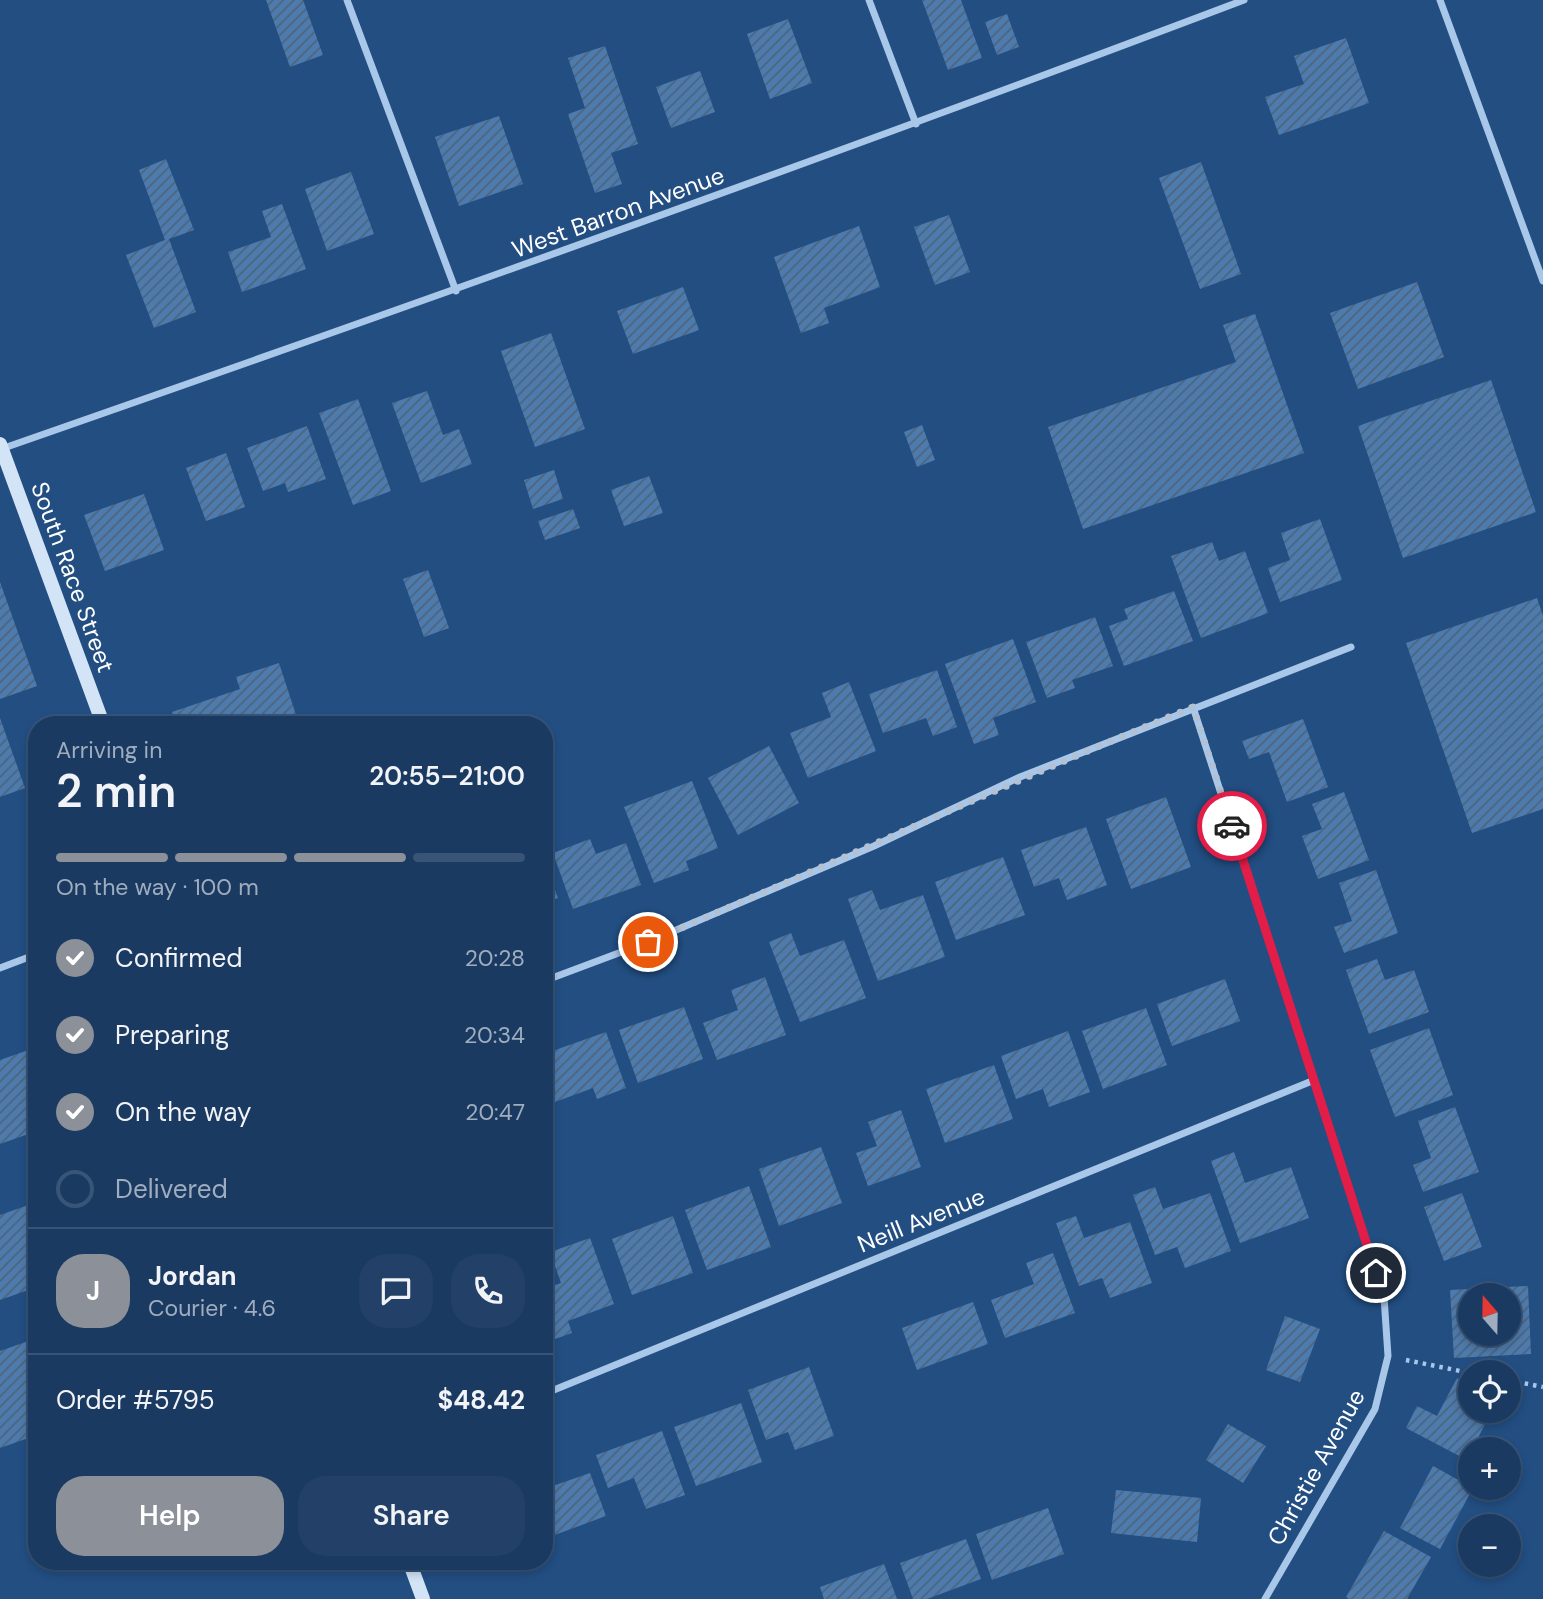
<!DOCTYPE html>
<meta charset="utf-8">
<style>
:root{--surface:#1a3a62;--page:#234168;--text:#f1f3f6;--muted:#9fadbe;--line:#385477;--accent:#8c9099}
body{margin:0;font-family:"DM Sans",sans-serif;background:var(--page);color:var(--text);height:100vh;display:flex;flex-direction:column;font-size:26px;white-space:nowrap}
*{box-sizing:border-box;margin:0}
p{font-size:23px;color:var(--muted)}
.icon{flex:none;width:38px;height:38px;fill:none;stroke:currentColor;stroke-width:2;stroke-linecap:round;stroke-linejoin:round}
.map{position:relative;flex:1;overflow:hidden}
.drawer{position:absolute;left:28px;top:716px;width:525px;height:854px;display:flex;flex-direction:column;background:var(--surface);border-radius:28px;box-shadow:0 4px 10px #0003,0 0 0 2px var(--line)}
.drawer>*{flex:none}
.needle{width:46px;rotate:340deg}
.tools{position:absolute;left:1458px;top:1283px;display:grid;gap:14px}
.tools a{display:grid;place-items:center;width:63px;height:63px;border-radius:50%;background:var(--surface);box-shadow:0 4px 10px #0003,0 0 0 2px var(--line);font-size:35px}
.pin{position:absolute;display:grid;place-items:center;width:60px;height:60px;color:#fff;margin:-30px;border:4px solid #fff;border-radius:50%;box-shadow:0 2px 7px #0007}
.courier{position:absolute;display:grid;place-items:center;width:70px;height:70px;margin:-35px;border:5px solid #e11d48;border-radius:50%;background:#fff;color:#222;box-shadow:0 2px 9px #0007}
.summary em{font-style:normal;font-weight:600}
.summary div{display:flex;flex-direction:column-reverse}
.summary{display:flex;align-items:center;justify-content:space-between;height:119px;padding:0 28px}
h1{font-size:46px;font-weight:600;line-height:52px}
.bar{display:grid;grid-template-columns:repeat(4,1fr);gap:10px 7px;align-content:center;height:84px;padding:0 28px}
.bar i{height:9px;border-radius:5px;background:var(--line)}
.bar .current{background:var(--accent)}
.bar p{grid-column:span 4}
.line{display:flex;align-items:center;gap:18px;padding:0 28px;border-top:2px solid var(--line)}
.line div{flex:1}
.round{display:grid;place-items:center;flex:none;width:74px;height:74px;border-radius:28px;background:var(--page)}
ol{padding:0 28px;list-style:none}
li{display:flex;align-items:center;gap:21px;height:77px}
li p{margin-inline-start:auto}
li .icon{padding:7px;border-radius:50%;background:var(--accent);color:#fff;stroke-width:4}
li:last-child{color:var(--muted)}
li i{width:38px;height:38px;border:4px solid var(--line);border-radius:50%}
.primary-button{display:flex;gap:14px;margin-top:auto;padding:14px 28px}
.primary-button a{flex:1;height:80px;border-radius:28px;background:var(--accent);color:#fff;font-size:28px;font-weight:600;line-height:80px;text-align:center}
.primary-button a+a{background:var(--page);color:var(--text)}
.map>svg:first-child{display:block}
</style>
<div class="map">
<svg width="1543" height="1599" viewBox="0 0 1543 1599">
<defs>
<pattern id="building-hatch" width="6" height="6" patternUnits="userSpaceOnUse" patternTransform="scale(1.75)"><rect width="6" height="6" fill="#4e7bad"/><path d="M-1 1l2-2M0 6l6-6M5 7l2-2" fill="none" stroke="#4d647c"/></pattern>
</defs>
<rect width="100%" height="100%" fill="#224e82"/>
<path fill="url(#building-hatch)" fill-rule="evenodd" d="M266,0h37l20,55 -33,12z
M922,0h39l21,58 -34,12z
M1007,14l12,33 -22,8 -12,-33z
M788,19l24,64 -42,16 -23,-65z
M1346,38l23,65 -90,32 -14,-38 39,-13 -10,-28z
M605,46l33,98 -27,9 11,31 -27,9 -27,-79 17,-6 -17,-50z
M700,71l15,41 -44,16 -15,-41z
M499,116l24,68 -64,22 -24,-69z
M166,159l28,71 -25,9 27,73 -42,16 -28,-73 39,-15 -26,-70z
M1201,162l40,112 -41,15 -41,-111z
M351,172l23,62 -47,17 -22,-62z
M282,204l24,65 -64,23 -14,-40 43,-15 -9,-26z
M949,215l21,57 -35,13 -21,-58z
M859,226l21,61 -56,21 5,15 -28,10 -27,-76z
M1417,282l27,75 -86,32 -28,-76z
M683,287l16,43 -66,24 -16,-43z
M1255,314l49,139 -221,76 -35,-102 188,-65 -13,-37z
M551,333l34,96 -50,18 -34,-96z
M1491,380l45,132 -133,46 -45,-132z
M427,391l16,44 16,-6 13,35 -51,19 -29,-80z
M358,399l33,92 -38,14 -34,-92z
M922,425l13,35 -18,7 -13,-35z
M307,426l19,53 -38,13 -3,-9 -22,8 -16,-43z
M226,453l19,54 -39,14 -20,-53z
M554,470l9,29 -30,10 -9,-29z
M649,476l14,37 -39,13 -13,-36z
M144,494l20,56 -59,21 -21,-56z
M573,509l7,19 -35,12 -7,-19z
M1320,519l22,61 -62,22 -12,-34 22,-8 -9,-27z
M1212,542l7,19 26,-10 23,62 -67,25 -30,-82z
M428,570l21,58 -25,9 -21,-58z
M0,582l37,104 -37,13z
M1174,591l19,50 -69,25 -15,-40 19,-7 -4,-10z
M1537,598l6,18v193l-71,24 -66,-190z
M1095,617l18,49 -41,14 3,8 -28,10 -21,-56z
M1013,639l23,63 -43,16 6,17 -25,9 -29,-80z
M279,663l19,58 -11,3h-30l-1,-4 -15,4h-65l-4,-12 68,-23 -4,-12z
M937,670l20,57 -24,9 -7,-18 -43,15 -14,-39z
M849,682l27,69 -68,27 -18,-45 41,-16 -9,-24z
M0,718l25,70 -25,9z
M1303,719l25,68 -41,15 -18,-50 -20,7 -7,-18z
M769,746l30,57 -61,32 -30,-57z
M692,781l26,67 -32,13 3,9 -35,13 -30,-76z
M1344,792l25,68 -51,19 -16,-43 20,-7 -10,-25z
M1166,797l25,70 -60,22 -25,-70z
M1086,827l21,58 -40,15 -8,-22 -25,9 -13,-37z
M590,839l6,15 30,-11 15,42 -68,24 -20,-56z
M1003,857l22,58 -69,25 -21,-58z
M544,860l14,38 -14,5z
M1376,870l22,63 -54,20 -10,-26 18,-6 -13,-38z
M872,890l8,20 43,-15 22,62 -67,24 -30,-82z
M791,933l9,23 44,-16 22,58 -66,24 -31,-80z
M1377,959l8,21 29,-10 15,42 -60,22 -23,-64z
M765,977l21,58 -69,25 -14,-37 35,-13 -7,-20z
M1225,979l15,42 -68,25 -15,-42z
M684,1007l19,52 -65,24 -19,-53z
M1146,1008l21,57 -64,24 -21,-58z
M1429,1028l24,67 -58,22 -25,-67z
M1068,1031l22,61 -41,15 -6,-18 -27,10 -15,-43z
M606,1032l20,56 -29,11 -4,-11 -38,14 -11,-29v-19z
M37,1047v84l-37,13v-84z
M994,1065l19,54 -68,24 -19,-54z
M1455,1107l24,65 -56,20 -10,-27 18,-7 -13,-37z
M901,1110l20,57 -53,19 -12,-33 21,-7 -9,-24z
M821,1147l21,56 -63,23 -20,-57z
M1234,1152l11,31 46,-16 18,51 -69,25 -29,-82z
M749,1186l22,61 -64,23 -22,-60z
M1155,1187l8,22 47,-16 21,58 -46,17 -8,-21 -22,8 -22,-60z
M1462,1193l20,54 -38,14 -20,-54z
M37,1202v85l-37,13v-85z
M673,1216l20,57 -61,22 -20,-56z
M1076,1216l8,22 46,-16 22,61 -42,15 -8,-20 -23,8 -23,-63z
M590,1238l24,66 -46,17 4,12 -17,6 -11,-29v-21l17,-6 -11,-31z
M1053,1253l22,60 -70,25 -14,-38 43,-16 -8,-21z
M1528,1286l3,68 -77,4 -4,-68zM1470,1295h38v39h-38z
M973,1302l15,42 -71,26 -15,-42z
M1285,1316l35,13 -20,53 -34,-12z
M37,1338v97l-37,13v-97z
M809,1367l25,69 -39,14 -7,-18 -22,8 -18,-50z
M1457,1378l13,7v25h22l-25,50 -61,-32 11,-22 20,10z
M741,1403l21,59 -66,24 -22,-59z
M1228,1424l38,22 -23,37 -37,-23z
M662,1431l23,64 -39,14 -12,-31 -26,10 -12,-33z
M1433,1466l40,22 -33,61 -40,-21z
M590,1473l16,43 -62,23v-50z
M1116,1490l85,8 -4,44 -86,-9z
M1048,1508l16,46 -72,26 -16,-46z
M1384,1531l47,26 -24,42h-58l-3,-2z
M966,1539l15,40 -54,20h-14l-13,-36z
M884,1564l13,35h-73l-4,-12z"/>
<g fill="none" stroke-linecap="round" stroke-linejoin="round">
<path stroke="#a9c7e8" stroke-width="4.5" stroke-dasharray="3.5 5" stroke-linecap="butt" d="M1406,1360l64,13
M1508,1380l35,7"/>
<path stroke="#a9c7e8" stroke-width="7" d="M347,0l109,291
M869,0l47,124
M1440,0l103,281
M1,449c416,-145 831,-293 1243,-449
M1193,707l191,590 4,59 -13,53 -110,190
M0,968l37,-14
M544,981l104,-39 226,-96 146,-69 331,-130
M544,1394l768,-313"/>
<path stroke="#d3e4f7" stroke-width="14" d="M0,444l103,280
M409,1561l14,38"/>
</g>
<g fill="none" stroke-linecap="round" stroke-linejoin="round">
<path stroke="#b2c1d3" stroke-width="7" stroke-dasharray="0 12.6" d="M648,942c182,-77 362,-160 545,-235l39,119"/>
<path stroke="#e11d48" stroke-width="9" d="M1232,826l144,447"/>
</g>
<g text-anchor="middle" dominant-baseline="central" stroke-width="7" stroke-linejoin="round" paint-order="stroke">
<g font-size="24" fill="#fff" stroke="#224e82">
<text transform="translate(618 212) rotate(-20)">West Barron Avenue</text>
<text transform="translate(73 577) rotate(70)">South Race Street</text>
<text transform="translate(921 1220) rotate(-22)">Neill Avenue</text>
<text transform="translate(1316 1467) rotate(-61)">Christie Avenue</text>
</g>
</g>
</svg>
<div class="tools">
<a><svg class="needle" viewBox="-14 -14 28 28"><path d="M0-13l5 13h-10z" fill="#e53935"/><path d="M0 13l5-13h-10z" fill="#9fadbe"/></svg></a>
<a><svg class="icon" aria-label="locate" viewBox="0 0 24 24"><circle cx="12" cy="12" r="6"/><path d="M12 2v4M12 18v4M2 12h4M18 12h4"/></svg></a>
<a>+</a>
<a>−</a>
</div>
<div class="pin" style="left:648px;top:942px;background:#ea580c"><svg class="icon" aria-label="bag" viewBox="0 0 24 24"><path d="M5 8h14l-1 12H6zM9 8a3 3 0 0 1 6 0"/></svg></div>
<div class="pin" style="left:1376px;top:1273px;background:#1f2937"><svg class="icon" aria-label="home" viewBox="0 0 24 24"><path d="M3 11l9-7 9 7M6 9v11h12V9"/></svg></div>
<div class="courier" style="left:1232px;top:826px"><svg class="icon" aria-label="car" viewBox="0 0 24 24"><path d="M5 17H2v-5l4-1 3-4h7l3 4 3 1v5h-3M9 17h6M6 11h13"/><circle cx="7" cy="17" r="2"/><circle cx="17" cy="17" r="2"/></svg></div>
<section class="drawer">
<div class="summary"><div><h1>2 min</h1><p>Arriving in</p></div><em>20:55–21:00</em></div>
<div class="bar"><i class="current"></i><i class="current"></i><i class="current"></i><i></i><p>On the way · 100 m</p></div>
<ol>
<li><svg class="icon" aria-label="check" viewBox="0 0 24 24"><path d="M5 12l5 5 9-10"/></svg>Confirmed<p>20:28</p></li>
<li><svg class="icon" aria-label="check" viewBox="0 0 24 24"><path d="M5 12l5 5 9-10"/></svg>Preparing<p>20:34</p></li>
<li><svg class="icon" aria-label="check" viewBox="0 0 24 24"><path d="M5 12l5 5 9-10"/></svg>On the way<p>20:47</p></li>
<li><i></i>Delivered</li>
</ol>
<div class="line" style="height:126px"><b class="round" style="background:var(--accent);color:#fff">J</b><div><b>Jordan</b><p>Courier · 4.6</p></div><a class="round"><svg class="icon" aria-label="chat" viewBox="0 0 24 24"><path d="M4 5h16v11H9l-5 4z"/></svg></a><a class="round"><svg class="icon" aria-label="phone" viewBox="0 0 24 24"><path d="M5 4h4l2 5-3 2q2 4 5 5l2-3 5 2v4C11 20 4 13 5 4z"/></svg></a></div>
<div class="line" style="height:91px"><div>Order #5795</div><b>$48.42</b></div>
<div class="primary-button"><a>Help</a><a>Share</a></div>
</section>
</div>
